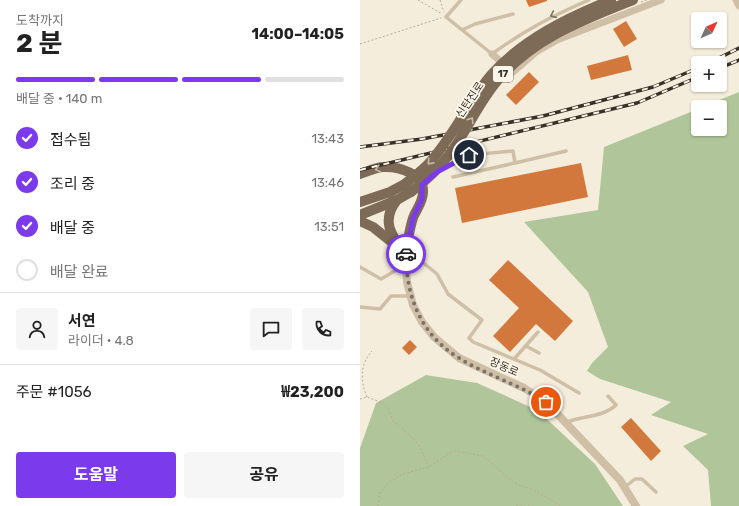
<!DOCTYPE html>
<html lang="ko">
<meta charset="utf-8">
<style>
:root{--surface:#fff;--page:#f6f6f6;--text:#222;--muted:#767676;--line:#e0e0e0;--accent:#7c3aed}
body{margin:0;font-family:Rubik,"Noto Sans KR",sans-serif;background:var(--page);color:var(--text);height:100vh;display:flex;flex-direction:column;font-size:15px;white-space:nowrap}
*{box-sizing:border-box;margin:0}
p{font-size:13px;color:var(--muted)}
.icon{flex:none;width:22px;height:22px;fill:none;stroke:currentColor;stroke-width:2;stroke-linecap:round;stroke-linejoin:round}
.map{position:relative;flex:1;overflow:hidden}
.drawer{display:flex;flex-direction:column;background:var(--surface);width:360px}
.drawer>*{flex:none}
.needle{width:26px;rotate:46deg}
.controls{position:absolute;left:331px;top:12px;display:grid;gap:8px}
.controls a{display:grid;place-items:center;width:36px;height:36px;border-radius:4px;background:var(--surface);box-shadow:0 1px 3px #0004;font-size:20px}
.pin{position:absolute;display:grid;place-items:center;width:34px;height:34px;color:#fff;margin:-17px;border:2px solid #fff;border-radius:50%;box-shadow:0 1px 4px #0007}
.courier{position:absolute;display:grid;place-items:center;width:40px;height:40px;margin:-20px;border:3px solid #7c3aed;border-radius:50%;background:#fff;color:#222;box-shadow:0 1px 5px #0007}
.summary em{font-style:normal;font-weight:700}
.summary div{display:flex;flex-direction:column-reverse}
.summary{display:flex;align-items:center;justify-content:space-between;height:68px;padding:0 16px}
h1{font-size:26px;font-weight:700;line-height:30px}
.bar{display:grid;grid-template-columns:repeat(4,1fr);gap:6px 4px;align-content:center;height:48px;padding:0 16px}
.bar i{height:5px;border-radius:3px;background:var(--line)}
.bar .selected{background:var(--accent)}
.bar p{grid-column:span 4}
.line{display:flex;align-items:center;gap:10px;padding:0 16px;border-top:1px solid var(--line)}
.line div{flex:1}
.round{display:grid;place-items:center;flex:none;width:42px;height:42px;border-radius:4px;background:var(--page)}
ol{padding:0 16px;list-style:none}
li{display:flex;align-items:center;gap:12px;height:44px}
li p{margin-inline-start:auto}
li .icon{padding:4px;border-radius:50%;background:var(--accent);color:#fff;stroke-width:4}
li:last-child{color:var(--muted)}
li i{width:22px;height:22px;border:2px solid var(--line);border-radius:50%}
.primary-button{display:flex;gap:8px;margin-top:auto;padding:8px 16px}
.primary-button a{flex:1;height:46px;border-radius:4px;background:var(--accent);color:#fff;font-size:16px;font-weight:700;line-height:46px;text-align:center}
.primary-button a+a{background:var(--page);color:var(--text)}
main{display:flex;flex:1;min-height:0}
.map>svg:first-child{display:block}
</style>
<main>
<section class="drawer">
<div class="summary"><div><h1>2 분</h1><p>도착까지</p></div><em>14:00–14:05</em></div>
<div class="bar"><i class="selected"></i><i class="selected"></i><i class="selected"></i><i></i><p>배달 중 · 140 m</p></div>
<ol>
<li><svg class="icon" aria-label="check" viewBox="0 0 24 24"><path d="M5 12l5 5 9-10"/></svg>접수됨<p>13:43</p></li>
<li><svg class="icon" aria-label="check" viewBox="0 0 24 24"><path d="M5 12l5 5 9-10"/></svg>조리 중<p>13:46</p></li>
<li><svg class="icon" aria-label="check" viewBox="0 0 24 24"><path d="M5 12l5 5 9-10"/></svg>배달 중<p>13:51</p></li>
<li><i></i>배달 완료</li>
</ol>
<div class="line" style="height:72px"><a class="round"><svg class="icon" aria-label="person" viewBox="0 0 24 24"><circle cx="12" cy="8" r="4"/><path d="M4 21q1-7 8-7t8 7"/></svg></a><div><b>서연</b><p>라이더 · 4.8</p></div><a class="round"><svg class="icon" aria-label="chat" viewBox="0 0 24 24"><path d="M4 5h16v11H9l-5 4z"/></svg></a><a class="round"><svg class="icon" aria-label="phone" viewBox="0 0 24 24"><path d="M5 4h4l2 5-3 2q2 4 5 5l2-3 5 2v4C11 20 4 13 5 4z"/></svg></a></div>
<div class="line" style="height:52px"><div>주문 #1056</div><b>₩23,200</b></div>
<div class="primary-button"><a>도움말</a><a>공유</a></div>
</section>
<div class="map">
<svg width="379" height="506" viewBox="0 0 379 506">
<rect width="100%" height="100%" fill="#f5eddc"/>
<path fill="#b0c69a" d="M379,92v414h-28l-3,-36 -25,-24 25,-12 -57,-19 20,-13 -71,-23 -13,-8 5,-8 16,-16 -20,-55 -64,-70 74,-12 6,-63 94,-38v20h22v-22h-18z
M66,375l51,8 60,27 58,54 28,42h-263v-58l16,-45z"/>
<path fill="#d2783d" d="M166,0h21v1l-18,6z
M266,21l11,18 -13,8 -11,-18z
M268,55l4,15 -41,10 -4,-14z
M169,72l10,10 -23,23 -10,-10z
M221,163l7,34 -126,26 -7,-35z
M148,260l65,61 -18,20 -19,-17 -26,28 -17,-16 26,-28 -30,-28z
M50,340l7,7 -8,8 -7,-7z
M271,418l30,33 -10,10 -30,-34z"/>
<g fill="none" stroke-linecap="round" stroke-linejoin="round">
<path stroke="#baa990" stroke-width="1" stroke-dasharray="2 2" stroke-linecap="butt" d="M58,0l24,14
M80,0l4,12
M0,44l81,-26
M147,83l7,-4
M7,397c-7,-17 -7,-33 5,-46
M0,399l7,-2 16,6 6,7 4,11 20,17 6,8 10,21
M18,506l2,-14 8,-9 15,-9 26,-7 22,-15 5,-1 27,5 33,28 18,6 27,16
M156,506h13"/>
<path stroke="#cebfa6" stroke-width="3.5" d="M101,0l-15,17 46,37c33,-24 60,-38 97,-54
M102,30l13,-6 38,-10
M82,169l27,-14 44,-4 2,12 51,-12
M93,177l62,-14
M47,255l14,6 16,13 11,20 34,26 -13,18 4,4 67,28 39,23
M0,267l21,12 24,-14
M0,307l20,2 11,-13h19
M166,346l13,7
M154,359l24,-27
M207,422c17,-7 35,-4 49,-17l-8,-9
M265,487l10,-8h7l14,13"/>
<path stroke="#cebfa6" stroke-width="7" d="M376,0l3,6
M132,54l21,18 23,-20 21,-12 104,-40"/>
<path stroke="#cebfa6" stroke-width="8" d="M45,254l2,28 6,23 9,17 12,15 25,21 65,30 22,14 74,78 16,26"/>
<path stroke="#7d6a57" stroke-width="10" d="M0,174c7,-2 16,-7 23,-7 16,-1 41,7 40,25 0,10 -7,18 -10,26 -4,12 -5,25 -8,36
M37,200c-17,21 -5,36 8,54
M0,202l30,-10 15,-8
M0,215l37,-15 14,-8
M0,221l13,6 20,16"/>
<g stroke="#3a3028" stroke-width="3.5">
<path id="rail" d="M349,63l30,-15
M360,68l19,-8
M0,147l62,-8 121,-23 110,-29 45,-19
M0,170l277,-67 61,-26"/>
</g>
<use href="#rail" stroke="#fcf6e9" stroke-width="2" stroke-dasharray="6" stroke-linecap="butt"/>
<path stroke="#baa990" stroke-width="1" stroke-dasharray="2 2" stroke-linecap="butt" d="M281,2l6,-2"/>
<path stroke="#7d6a57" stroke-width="10" d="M45,184c8,-7 18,-14 25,-22 24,-27 38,-60 61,-87 32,-36 76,-57 120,-75
M51,192c13,-10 27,-22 37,-36 19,-24 30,-53 50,-76 36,-42 85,-60 135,-80"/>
</g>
<defs><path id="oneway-chevron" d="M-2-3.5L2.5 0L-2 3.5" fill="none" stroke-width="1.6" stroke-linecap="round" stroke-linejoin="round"/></defs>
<use stroke="#7d7061" href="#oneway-chevron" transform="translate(193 15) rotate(156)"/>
<g stroke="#c3b7a7">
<use href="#oneway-chevron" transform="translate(111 120) rotate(-58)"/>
<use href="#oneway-chevron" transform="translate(70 162) rotate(132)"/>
<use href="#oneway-chevron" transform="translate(18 169) rotate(165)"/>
</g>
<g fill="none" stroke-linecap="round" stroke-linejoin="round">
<path stroke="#7b7267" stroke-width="4" stroke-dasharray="0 7.2" d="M46,254c0,43 15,81 53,104 27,17 59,26 87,44"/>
<path stroke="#7c3aed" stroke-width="5" d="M46,254l7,-36 9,-19v-14l15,-13 32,-17"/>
</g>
<g text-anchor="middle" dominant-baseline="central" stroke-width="3.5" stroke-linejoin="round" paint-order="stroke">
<rect fill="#fcf6e9" stroke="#746b62" stroke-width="1" x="133" y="66" width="20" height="16" rx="3"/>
<g font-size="10" font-weight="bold" fill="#3a3028">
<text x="143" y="74">17</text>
</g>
<g font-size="11" fill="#3a3028" stroke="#fcf6e9">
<text transform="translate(110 100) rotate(-56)">신탄진로</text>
<text transform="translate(144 367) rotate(24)">장동로</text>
</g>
</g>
</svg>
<div class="controls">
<a><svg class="needle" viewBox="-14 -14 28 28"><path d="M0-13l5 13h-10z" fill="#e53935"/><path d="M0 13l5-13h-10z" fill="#767676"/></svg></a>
<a>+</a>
<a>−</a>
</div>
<div class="pin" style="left:186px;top:402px;background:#ea580c"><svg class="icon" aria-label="bag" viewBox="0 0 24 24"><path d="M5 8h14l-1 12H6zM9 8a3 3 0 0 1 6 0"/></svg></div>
<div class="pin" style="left:109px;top:155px;background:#1f2937"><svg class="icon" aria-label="home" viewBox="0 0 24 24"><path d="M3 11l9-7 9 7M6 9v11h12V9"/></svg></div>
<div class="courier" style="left:46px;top:254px"><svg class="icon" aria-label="car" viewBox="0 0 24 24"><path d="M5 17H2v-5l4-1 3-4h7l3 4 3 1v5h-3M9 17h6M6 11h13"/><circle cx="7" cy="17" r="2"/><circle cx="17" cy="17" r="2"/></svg></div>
</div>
</main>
